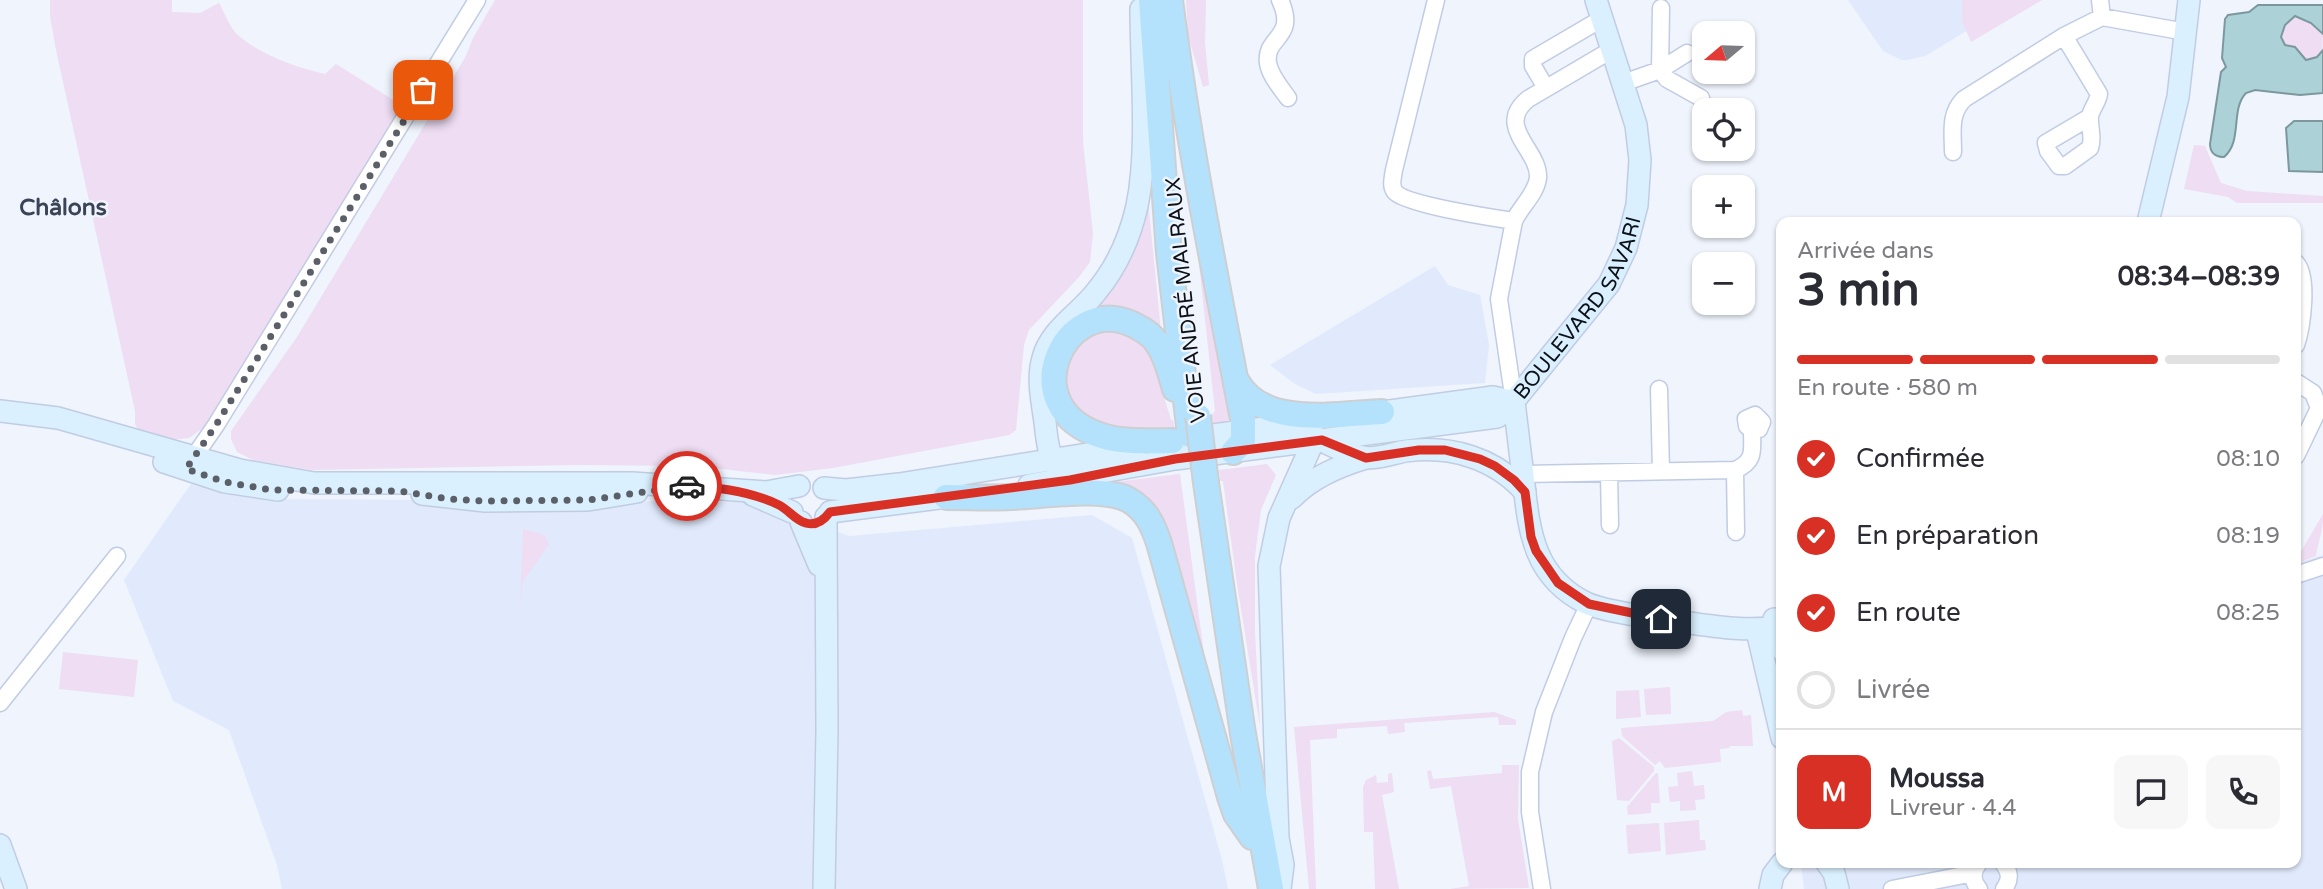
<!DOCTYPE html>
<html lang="fr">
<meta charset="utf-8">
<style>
:root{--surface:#fff;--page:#f7f7f7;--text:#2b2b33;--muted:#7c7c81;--line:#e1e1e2;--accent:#d93025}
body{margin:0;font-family:"Varela Round",sans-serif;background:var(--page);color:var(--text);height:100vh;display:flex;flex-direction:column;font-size:26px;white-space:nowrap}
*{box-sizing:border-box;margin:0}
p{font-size:23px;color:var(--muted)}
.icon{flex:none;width:38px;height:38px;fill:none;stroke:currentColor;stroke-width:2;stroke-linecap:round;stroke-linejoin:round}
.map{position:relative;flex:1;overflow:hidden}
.sheet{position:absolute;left:1776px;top:217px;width:525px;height:651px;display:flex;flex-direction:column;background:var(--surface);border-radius:14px;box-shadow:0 2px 5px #0004}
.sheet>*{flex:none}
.needle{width:46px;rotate:251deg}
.controls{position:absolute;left:1692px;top:21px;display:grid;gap:14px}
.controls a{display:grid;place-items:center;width:63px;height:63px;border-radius:14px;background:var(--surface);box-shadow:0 2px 5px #0004;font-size:35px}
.pin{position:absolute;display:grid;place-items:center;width:60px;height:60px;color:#fff;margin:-30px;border-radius:14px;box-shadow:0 4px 10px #0006}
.courier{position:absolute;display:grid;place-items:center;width:70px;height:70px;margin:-35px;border:5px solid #d93025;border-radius:50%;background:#fff;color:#222;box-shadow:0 2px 9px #0007}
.headline em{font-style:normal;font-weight:700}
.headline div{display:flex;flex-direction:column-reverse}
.headline{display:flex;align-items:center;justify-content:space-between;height:119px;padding:0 21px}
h1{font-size:46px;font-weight:700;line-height:52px}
.bar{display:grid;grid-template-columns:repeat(4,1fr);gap:10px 7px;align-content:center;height:84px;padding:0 21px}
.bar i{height:9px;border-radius:5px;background:var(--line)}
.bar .active{background:var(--accent)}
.bar p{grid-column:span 4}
.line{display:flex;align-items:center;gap:18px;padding:0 21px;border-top:2px solid var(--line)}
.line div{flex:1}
.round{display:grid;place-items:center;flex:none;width:74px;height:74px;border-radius:14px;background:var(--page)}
ol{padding:0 21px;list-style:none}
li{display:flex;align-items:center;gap:21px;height:77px}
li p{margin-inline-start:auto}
li .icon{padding:7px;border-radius:50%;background:var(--accent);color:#fff;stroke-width:4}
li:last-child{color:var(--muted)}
li i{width:38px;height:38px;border:4px solid var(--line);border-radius:50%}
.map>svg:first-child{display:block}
</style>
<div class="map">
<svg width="2323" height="889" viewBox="0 0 2323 889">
<rect width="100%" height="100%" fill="#eff4fd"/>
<path fill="#e1eafc" d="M1848,0h194l-77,32 -40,24 -18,4h-5l-19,-9z
M1435,266l13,19 32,10 9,50 -4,38 -169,11 -21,-10 -25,-19z
M193,481l54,15 23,3 486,3 93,34 243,-21 40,23 90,322 6,29h-946l-5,-24 -48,-135 -56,-29 -49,-121z
M2323,555v334h-519l-3,-26h495v-299z"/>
<path fill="#eeddf3" d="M50,0h122v12l28,1 19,-10c6,10 11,26 20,33 24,20 56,31 86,38l11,-10 59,37 5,-9 8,3 -4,12 -165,272 -36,49 -14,10 -19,2 -32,-10 -3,-6v-13l-79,-361 -6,-34z
M495,0h588v142l10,91 -3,29 -11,15 -50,53 -5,15 -8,85 -7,5 -176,33 -58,7 -81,-9 -118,-1 -264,5 -59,-10 -16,-8 -6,-13v-8l66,-94 169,-281 7,-18z
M1186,0h20l-1,43 4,42 -6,2 -15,-52z
M1962,0h80l-71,42 -9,-21z
M2295,16l16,7 12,11 -1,19 -11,7h-5l-8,-9 -16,-9c-3,-11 4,-22 13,-26z
M2194,145l11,1 16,37 26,8 76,5v7h-86l-9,-6 -44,-8z
M1191,191l39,228 -16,8 -2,-12 3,-4z
M1148,200l13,132 -69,-22c32,-39 44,-61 56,-110z
M1112,330c25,4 34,17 46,38l-2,3 15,49h2l2,12 -64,-4 -20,-6 -22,-21 -6,-21 9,-28 16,-16z
M1267,464l9,11 -15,35 -6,46v77l5,94 -23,-143 -14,-103h-3l-1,-11z
M1180,474l28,210 -47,-164 -94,-32z
M2323,514c0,19 -4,24 -7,42l-20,8v-4z
M523,529l22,6 4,10 -26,36 -3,28z
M63,652l75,8 -4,37 -75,-8z
M1670,687l1,27 -25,1 -2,-26z
M1639,690l2,27 -25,2v-28z
M1742,710l1,6 8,-1 2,31h-23l-1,2 -9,1 1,13 -56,6 -5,-7 -5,4 -33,-29 -1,-8 92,-7 13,-9z
M1494,712l22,8v5h-17l-1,-8 -94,6 1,9 -17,2 -1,-8 -50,3v9l-27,2 6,149h-7l-15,-162z
M1619,738l35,29v4l-25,30 -12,-1 -5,-59z
M1502,765h17l-1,54 11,69 -79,1 19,-3 -18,-100 -21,3 -3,-18 4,-1 2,9 69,-6z
M1692,771l2,15 10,-1 1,14 -10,1 1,10 -16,1v-10l-10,1 -2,-15 10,-1 -1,-13z
M1392,773l2,19 -12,3 17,94h-24l-2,-57h-9l-1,-45 3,-7 10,-5 1,8 11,-1v-8z
M1656,773h2l2,30h-9v10l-23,2 -1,-8z
M1699,820l1,20h5l1,10 -40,5 -2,-32z
M1659,823l2,28 -33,3 -2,-29z"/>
<path fill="#acd2d8" stroke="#7c989e" stroke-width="2" d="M2258,5h65v29l-12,-11 -16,-7 -10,9 -4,12 4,8 10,2 11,13 11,-3 6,-7v43l-23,2 -45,-5 -9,3c-16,17 -3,48 -22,64 -8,0 -14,-4 -14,-13l11,-72 5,-5 -4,-9 3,-39 3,-4 21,-3z
M2294,121h29v51l-34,-1 -3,-43z"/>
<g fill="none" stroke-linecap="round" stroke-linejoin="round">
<g stroke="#c1cce3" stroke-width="19">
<path id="street" d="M1280,0c18,39 -16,36 -12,63 2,13 13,25 20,35
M1436,0l-42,170c-1,7 -4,16 1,22 11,13 99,26 119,29l-15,78 15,103
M2100,0l2,17 84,15
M1661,8l-1,62 7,9 34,19
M2064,36l35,58c-1,8 -8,15 -9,23 -1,10 4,21 0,31l-25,18h-6l-11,-15 -2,-8 44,-26
M1623,83l37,-13 27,-17
M1546,88l-13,-22v-7l70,-41
M1953,152c0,-20 -4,-38 11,-53l100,-63 38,-19
M1514,221c7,-15 22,-27 24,-43 2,-28 -44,-51 -10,-79l85,-50
M2296,263c13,14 6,65 0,82
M2296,382l17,11 6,15 -23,48
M1659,389l2,82
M189,464l27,-39 261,-425
M1735,470c21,-9 17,-20 17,-40l7,-1 3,-7 -7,-7 -9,4 1,7 5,4
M1609,473l1,52
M1523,474l212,-4 1,62
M2296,575l27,-9
M0,703l117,-147
M2003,863c7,9 8,16 1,26
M1542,889l-12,-77v-40l14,-60 29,-74 16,-34
M1892,889l82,-16
M1979,889c-8,-9 -7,-18 0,-26"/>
</g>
<g stroke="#c1cce3" stroke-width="24">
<g id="secondary">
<path d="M2148,222l30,-125 11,-97"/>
<path d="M1514,402c3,25 6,50 9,74 6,53 9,100 63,127 20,9 62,14 84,17 36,5 76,13 112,6"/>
<path d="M0,411l58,7 182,52 74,13h318l134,9 33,-6"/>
<path d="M1368,414l125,-17 21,5"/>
<path d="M1184,439l131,-18"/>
<path d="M1322,441c13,6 27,14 41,16 13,3 30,-4 43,-6 44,-6 89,7 119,41"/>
<path d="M164,462l61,20 53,8"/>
<path d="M1060,471c-12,-14 -13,-31 -15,-49 -3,-21 -8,-44 -2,-64 7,-28 36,-44 53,-66 20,-24 34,-55 41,-86 12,-59 4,-136 4,-197"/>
<path id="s1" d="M1029,485l146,-26 322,-42 8,-5 104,-128 17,-36 11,-43 3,-45 -4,-35 -40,-125"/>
<path d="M824,488l22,2 53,-6 239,-38"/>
<path d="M422,494l63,7 103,-1 49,-8"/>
<path d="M753,495l39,17"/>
<path d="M1292,498c20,-21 47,-32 74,-40"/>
<path d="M830,512l133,-17"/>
<path d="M801,522l18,43"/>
<path d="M1774,619l8,31"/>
<path d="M1758,635l24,103"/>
<path d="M0,845l16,44"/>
<path d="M1827,863l7,10 4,16"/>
<path d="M824,889l3,-158 -1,-214"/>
<path d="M1280,889l3,-24 -5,-27 -9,-272 10,-48 34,-76"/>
<path d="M1770,889l3,-14 9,-12"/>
</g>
</g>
<g stroke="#cecfd1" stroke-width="28">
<path id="primary" d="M1151,0l18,253 21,182
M1170,0c18,141 46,280 73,419v22l-10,11
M1236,380c25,49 100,34 146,32
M1172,441c-24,0 -48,2 -70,-5 -91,-28 -38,-143 30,-112 8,4 16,8 22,15 11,13 16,33 21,50
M1206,483l37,251 28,155
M946,497c22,0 44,1 65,0 31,-1 92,-11 118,3 17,10 24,25 30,43l71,254 6,17 16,23"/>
</g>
<use href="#street" stroke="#fff" stroke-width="16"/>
<use href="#secondary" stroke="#daf0fe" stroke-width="21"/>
<use href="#primary" stroke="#b4e2fd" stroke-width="24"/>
<g stroke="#cecfd1" stroke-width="28" stroke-linecap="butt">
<path id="primary-bridge" d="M1198,416l8,67"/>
</g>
<use href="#primary-bridge" stroke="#b4e2fd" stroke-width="24"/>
</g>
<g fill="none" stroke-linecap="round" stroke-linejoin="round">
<path stroke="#5b6068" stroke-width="7" stroke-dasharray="0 12.6" d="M423,90l-207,335 -30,44 39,13 47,8 128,1 49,8 36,2 103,-1 99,-14"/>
<path stroke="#d93025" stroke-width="9" d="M687,486c32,1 63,5 92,19 10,5 17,16 27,18 10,3 18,-3 24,-11l240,-32 105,-21 147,-19 44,18 53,-8h26l35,9 15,7 19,14 11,12 6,45 5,14 22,32 31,21 72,15"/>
</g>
<g text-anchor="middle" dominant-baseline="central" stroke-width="5" stroke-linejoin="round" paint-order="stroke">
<g font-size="21" fill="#0c1017" stroke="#eff4fd">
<text transform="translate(1186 300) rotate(-96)">VOIE ANDRÉ MALRAUX</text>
<text stroke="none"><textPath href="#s1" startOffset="611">BOULEVARD SAVARI</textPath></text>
</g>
<g font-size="23" font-weight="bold" fill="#3b4456" stroke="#eff4fd">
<text x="63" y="208">Châlons</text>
</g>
</g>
</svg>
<div class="controls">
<a><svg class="needle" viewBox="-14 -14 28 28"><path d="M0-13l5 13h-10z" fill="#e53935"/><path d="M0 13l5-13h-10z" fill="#7c7c81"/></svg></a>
<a><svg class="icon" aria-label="locate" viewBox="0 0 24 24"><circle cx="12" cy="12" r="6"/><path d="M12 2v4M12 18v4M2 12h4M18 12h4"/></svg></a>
<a>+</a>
<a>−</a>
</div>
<div class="pin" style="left:423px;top:90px;background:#ea580c"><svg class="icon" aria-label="bag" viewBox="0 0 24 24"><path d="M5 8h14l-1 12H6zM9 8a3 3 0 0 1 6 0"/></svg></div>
<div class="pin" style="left:1661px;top:619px;background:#1f2937"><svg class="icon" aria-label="home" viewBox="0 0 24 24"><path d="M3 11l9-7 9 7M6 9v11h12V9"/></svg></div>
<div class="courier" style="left:687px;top:486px"><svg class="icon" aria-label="car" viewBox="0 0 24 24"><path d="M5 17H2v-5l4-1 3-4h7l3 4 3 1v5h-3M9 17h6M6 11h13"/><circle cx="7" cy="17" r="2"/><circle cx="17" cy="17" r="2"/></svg></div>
<section class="sheet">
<div class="headline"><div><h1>3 min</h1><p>Arrivée dans</p></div><em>08:34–08:39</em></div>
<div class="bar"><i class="active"></i><i class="active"></i><i class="active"></i><i></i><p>En route · 580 m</p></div>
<ol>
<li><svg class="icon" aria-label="check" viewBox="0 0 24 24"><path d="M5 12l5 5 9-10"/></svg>Confirmée<p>08:10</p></li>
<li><svg class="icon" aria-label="check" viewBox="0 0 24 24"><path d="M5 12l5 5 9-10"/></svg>En préparation<p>08:19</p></li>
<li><svg class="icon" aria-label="check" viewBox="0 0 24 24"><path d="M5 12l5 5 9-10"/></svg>En route<p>08:25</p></li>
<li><i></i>Livrée</li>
</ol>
<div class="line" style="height:126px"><b class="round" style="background:var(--accent);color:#fff">M</b><div><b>Moussa</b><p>Livreur · 4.4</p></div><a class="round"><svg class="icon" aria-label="chat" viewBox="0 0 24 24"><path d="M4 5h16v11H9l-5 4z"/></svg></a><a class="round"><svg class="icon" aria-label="phone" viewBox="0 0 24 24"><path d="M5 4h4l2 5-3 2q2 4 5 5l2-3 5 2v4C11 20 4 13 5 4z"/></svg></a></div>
</section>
</div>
